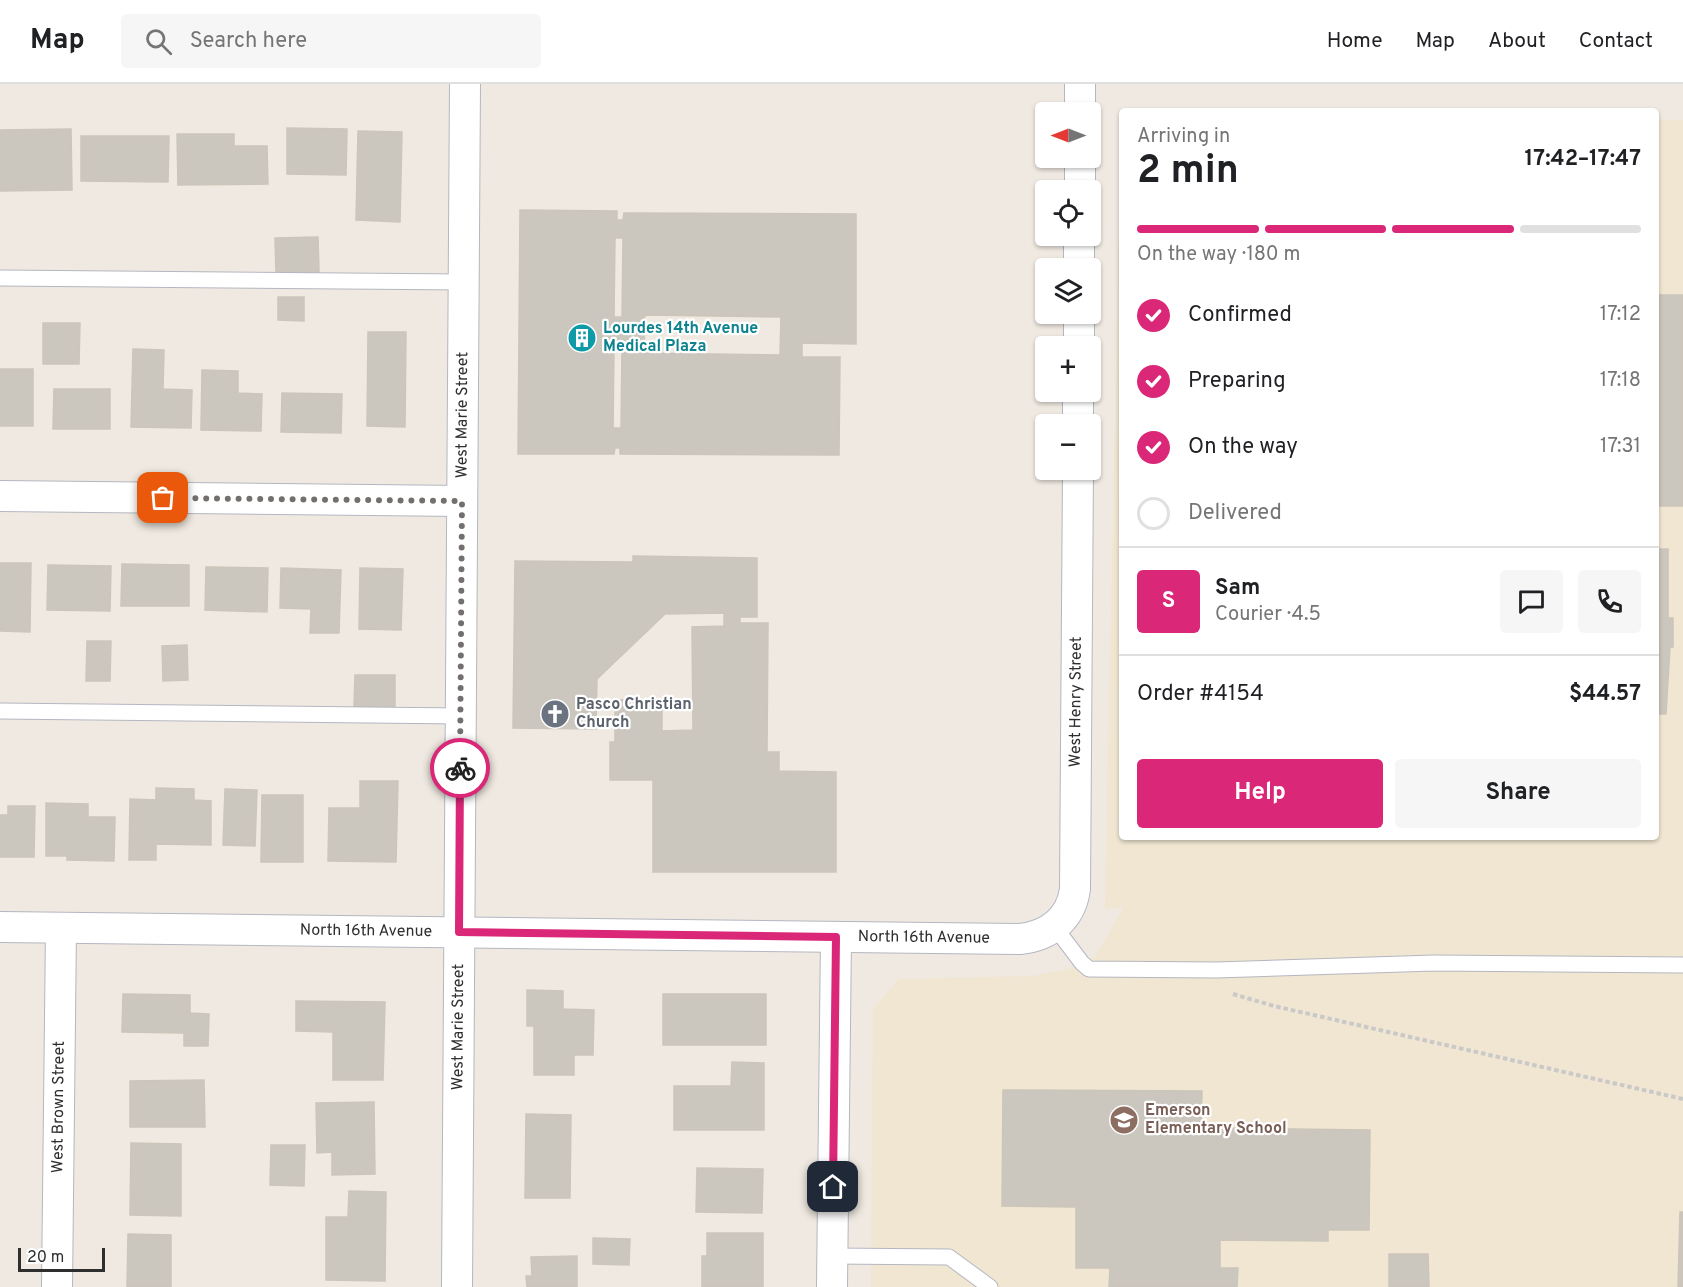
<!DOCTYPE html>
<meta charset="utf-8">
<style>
:root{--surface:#fff;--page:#f6f6f6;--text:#202124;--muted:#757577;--line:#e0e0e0;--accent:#db2777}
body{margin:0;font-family:Overpass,sans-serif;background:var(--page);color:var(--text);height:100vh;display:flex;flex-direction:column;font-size:22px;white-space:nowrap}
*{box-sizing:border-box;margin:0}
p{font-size:20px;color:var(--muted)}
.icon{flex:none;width:33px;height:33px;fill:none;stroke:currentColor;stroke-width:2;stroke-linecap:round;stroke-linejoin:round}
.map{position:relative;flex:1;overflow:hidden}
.side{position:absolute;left:1119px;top:24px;width:540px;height:732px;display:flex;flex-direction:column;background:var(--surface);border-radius:6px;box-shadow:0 2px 4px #0004}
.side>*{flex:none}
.needle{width:39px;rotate:270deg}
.controls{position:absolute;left:1035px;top:18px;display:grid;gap:12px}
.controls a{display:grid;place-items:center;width:66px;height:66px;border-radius:6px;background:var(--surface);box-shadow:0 2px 4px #0004;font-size:30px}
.scale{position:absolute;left:18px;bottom:15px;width:87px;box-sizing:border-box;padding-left:6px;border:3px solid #2e2e2e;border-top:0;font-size:16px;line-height:21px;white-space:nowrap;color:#2e2e2e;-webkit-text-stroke:4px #fff;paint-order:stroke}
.pin{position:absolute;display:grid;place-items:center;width:51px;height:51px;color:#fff;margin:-26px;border-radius:12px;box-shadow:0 3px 9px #0006}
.courier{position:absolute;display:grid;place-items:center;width:60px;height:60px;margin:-30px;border:4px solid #db2777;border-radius:50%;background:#fff;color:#222;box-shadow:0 2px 8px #0007}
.headline em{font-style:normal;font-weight:700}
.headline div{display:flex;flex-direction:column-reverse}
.headline{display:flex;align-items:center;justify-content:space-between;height:102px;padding:0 18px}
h1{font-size:39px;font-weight:700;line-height:45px}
.bar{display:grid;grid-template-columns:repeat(4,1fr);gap:9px 6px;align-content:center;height:72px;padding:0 18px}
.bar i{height:8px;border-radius:4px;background:var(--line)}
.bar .current{background:var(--accent)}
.bar p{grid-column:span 4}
.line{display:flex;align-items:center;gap:15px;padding:0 18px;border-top:2px solid var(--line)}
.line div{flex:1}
.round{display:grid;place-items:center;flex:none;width:63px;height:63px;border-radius:6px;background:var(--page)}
ol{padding:0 18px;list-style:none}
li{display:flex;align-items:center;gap:18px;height:66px}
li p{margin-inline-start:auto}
li .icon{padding:6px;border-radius:50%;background:var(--accent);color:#fff;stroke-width:4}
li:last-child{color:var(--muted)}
li i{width:33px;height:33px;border:3px solid var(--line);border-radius:50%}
.primary-button{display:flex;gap:12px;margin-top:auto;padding:12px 18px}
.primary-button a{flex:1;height:69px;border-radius:6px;background:var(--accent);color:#fff;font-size:24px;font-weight:700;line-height:69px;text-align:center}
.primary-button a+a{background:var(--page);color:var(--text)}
header{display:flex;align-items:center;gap:36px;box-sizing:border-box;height:84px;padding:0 30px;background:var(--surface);border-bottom:2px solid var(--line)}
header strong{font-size:28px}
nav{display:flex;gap:33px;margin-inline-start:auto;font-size:21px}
.search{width:420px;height:54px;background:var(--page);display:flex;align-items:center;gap:15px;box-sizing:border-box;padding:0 21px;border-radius:6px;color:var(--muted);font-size:22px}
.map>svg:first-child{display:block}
</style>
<header>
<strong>Map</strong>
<div class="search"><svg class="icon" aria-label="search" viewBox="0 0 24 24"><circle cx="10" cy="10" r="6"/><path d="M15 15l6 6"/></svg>Search here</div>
<nav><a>Home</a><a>Map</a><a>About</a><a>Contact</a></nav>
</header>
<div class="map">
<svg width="1683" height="1203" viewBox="0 0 1683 1203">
<rect width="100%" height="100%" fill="#efe9e1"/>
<path fill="#f0e6d1" d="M1121,35l1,718h534v-717h27v1167h-812l2,-278 26,-30 133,-3 36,-7 27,-12 29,-50 -19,2z"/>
<path fill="#cbc7bf" stroke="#cbc5ba" stroke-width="1.5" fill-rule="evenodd" d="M287,44l60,1 -1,46 -59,-1z
M71,45l1,61 -72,1v-61z
M358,47l44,1 -2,90 -44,-2z
M177,50h57v12h33l1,38 -90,1z
M81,52h88l-1,46 -87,-1z
M520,126l97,1v9h6l1,-7 232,1v130l-54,-1v14h38l-1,98 -219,-1v-6h-5l-1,6h-96zM615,154h8l-1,79h-8zM645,231l136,2 -1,38 -136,-2zM614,266h8l-1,78h-8z
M318,153l1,35 -43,1 -1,-35z
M1656,211h27v211h-27z
M278,213h26v24l-26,-1z
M43,239h37l-1,41h-36z
M368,248h38l-1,95 -38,-1z
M133,265l31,1 -1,39 29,1 -1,38 -60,-1z
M0,285h33v57h-33z
M202,286l36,1v22l24,1 -1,37 -60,-1z
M54,305h56v40h-57z
M282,309l60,1 -1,39 -60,-1z
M1656,465h12v69h5v29h-3l-4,67h-10z
M633,472l124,2v59h-17v6h28l-1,129h12v19l57,1v100h-183v-92h-43v-38h5v-42l47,-1v32l31,-1 -1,-103 32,-1v-13l-59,1 -68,65 -1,50 -83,-1 2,-167 118,1z
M0,479h31l-1,69 -30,-1z
M122,480l67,1v41h-68z
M48,481l63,1 -1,45 -63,-1z
M206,483l62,1 -1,44 -62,-2z
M281,484l60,2 -2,63h-29l1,-24 -31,-1z
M360,484l43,1 -2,61 -42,-1z
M87,557h24l-1,40h-24z
M187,561l1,35 -25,1 -1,-35z
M355,591h40v32h-41z
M360,697h38l-2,81 -68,-1 1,-53h31z
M156,704l38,1v11l17,1v44l-55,-1v16h-27l1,-61 26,1z
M225,705l32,1 -2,56 -32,-1z
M262,711h41v67h-42z
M46,719l42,1v13h27l-1,44 -47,-1v-4h-21z
M8,722h27l-1,51h-34v-42h8z
M527,906l36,1v18l31,1 -1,45h-19v20h-40v-49h-7z
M123,910l67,1v18l19,1 -1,32h-24v-13l-62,-1z
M663,910h103v51h-103z
M296,917l89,1 -2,78h-50v-48l-37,-1z
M732,978l32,1v67h-90v-44h57z
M204,996l1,47h-75v-46z
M1003,1006l199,1 -1,37 169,2 -1,100h-41v11l-108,-1v28h18l-1,19h-128l1,-19h-34v-61l-74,-1z
M374,1018l1,72 -43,1v-23l-15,1 -1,-50z
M526,1030l45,1 -1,83h-45z
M131,1059l50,1v72l-51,-1z
M271,1061h34l-1,41 -34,-1z
M697,1084l66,1 -1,44 -66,-1z
M349,1107l37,1 -1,89 -59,-1v-63h22z
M1680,1128h3v75h-5z
M707,1149h56v54h-61v-31h5z
M128,1150l43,1v52h-44z
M593,1154l37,1 -1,26 -36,-1z
M1389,1170h39l1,33h-40z
M577,1172v31h-50l-1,-11h6l-1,-19z"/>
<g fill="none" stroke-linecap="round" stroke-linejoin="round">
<g stroke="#b4b7c1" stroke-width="17">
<path id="service" d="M0,194l464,4
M0,627l461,5
M1054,842l28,37 7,6 127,1 218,-7 249,2
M832,1172l117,1 41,30"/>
</g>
<g stroke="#b4b7c1" stroke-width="32">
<g id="minor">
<path d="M1080,28v-28"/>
<path d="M1080,106v-32"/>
<path d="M1079,184v-32"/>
<path d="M1079,262v-32"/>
<path d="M1078,340v-32"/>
<path d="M0,412l462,5"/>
<path id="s1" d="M0,843l1020,12c29,-3 51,-20 55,-50l3,-419"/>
<path id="s2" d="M57,1203l4,-359"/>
<path id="s3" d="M457,1203l8,-1203"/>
<path d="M832,1203l4,-350"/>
</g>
</g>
<path stroke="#c9c9c9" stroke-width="4" stroke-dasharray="4.5 3" stroke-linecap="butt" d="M1233,910l41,12 409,93"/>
<use href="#service" stroke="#fff" stroke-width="15"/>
<use href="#minor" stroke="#fff" stroke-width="30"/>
</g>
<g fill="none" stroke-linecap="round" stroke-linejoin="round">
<path stroke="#726f6d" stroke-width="6" stroke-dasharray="0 10.8" d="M163,414l299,3 -2,267"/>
<path stroke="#db2777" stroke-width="8" d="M460,684l-1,164 377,5 -3,250"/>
</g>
<defs>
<g id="building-disc" transform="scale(1.5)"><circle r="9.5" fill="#0f9aa8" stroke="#fff"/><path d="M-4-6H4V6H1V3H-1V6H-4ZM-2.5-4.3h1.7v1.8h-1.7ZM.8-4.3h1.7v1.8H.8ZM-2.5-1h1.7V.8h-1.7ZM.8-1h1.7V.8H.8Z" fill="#fff"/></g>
<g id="church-disc" transform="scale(1.5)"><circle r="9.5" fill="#6b7280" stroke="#fff"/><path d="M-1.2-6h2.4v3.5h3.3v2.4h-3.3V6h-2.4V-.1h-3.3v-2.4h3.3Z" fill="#fff"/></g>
<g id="school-disc" transform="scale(1.5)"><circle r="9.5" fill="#8d6e63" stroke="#fff"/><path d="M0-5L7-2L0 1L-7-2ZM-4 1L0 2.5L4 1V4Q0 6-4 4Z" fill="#fff"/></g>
</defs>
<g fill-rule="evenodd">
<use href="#building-disc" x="582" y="254"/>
<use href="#church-disc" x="555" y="630"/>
<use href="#school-disc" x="1124" y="1036"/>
</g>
<g text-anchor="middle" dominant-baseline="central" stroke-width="4.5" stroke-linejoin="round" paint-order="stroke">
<g font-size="16" font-weight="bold" fill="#0d838f" stroke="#fff" text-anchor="start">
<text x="603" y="245">Lourdes 14th Avenue<tspan x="603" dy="18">Medical Plaza</tspan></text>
</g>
<g font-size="16" fill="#2e2e2e" stroke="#fff">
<text stroke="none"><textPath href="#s3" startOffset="872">West Marie Street</textPath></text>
<text stroke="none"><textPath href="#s1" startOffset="1288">West Henry Street</textPath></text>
<text stroke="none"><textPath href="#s1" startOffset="366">North 16th Avenue</textPath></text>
<text stroke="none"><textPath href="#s1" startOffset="924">North 16th Avenue</textPath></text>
<text stroke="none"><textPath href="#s3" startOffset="260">West Marie Street</textPath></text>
<text stroke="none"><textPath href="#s2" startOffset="180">West Brown Street</textPath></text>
</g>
<g font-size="16" font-weight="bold" fill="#5b616d" stroke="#fff" text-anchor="start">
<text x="576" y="621">Pasco Christian<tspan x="576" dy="18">Church</tspan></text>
</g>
<g font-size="16" font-weight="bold" fill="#785e54" stroke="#fff" text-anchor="start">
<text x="1145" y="1027">Emerson<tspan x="1145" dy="18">Elementary School</tspan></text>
</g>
</g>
</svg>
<div class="controls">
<a><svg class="needle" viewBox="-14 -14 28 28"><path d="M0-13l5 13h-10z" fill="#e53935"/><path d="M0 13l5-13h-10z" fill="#757577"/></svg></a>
<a><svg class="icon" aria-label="locate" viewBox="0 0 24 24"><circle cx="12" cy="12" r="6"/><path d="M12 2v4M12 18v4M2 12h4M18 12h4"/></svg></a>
<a><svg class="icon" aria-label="layers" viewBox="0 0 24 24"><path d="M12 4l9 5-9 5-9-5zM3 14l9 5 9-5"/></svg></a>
<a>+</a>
<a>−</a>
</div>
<div class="scale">20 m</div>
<div class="pin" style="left:163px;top:414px;background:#ea580c"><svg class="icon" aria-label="bag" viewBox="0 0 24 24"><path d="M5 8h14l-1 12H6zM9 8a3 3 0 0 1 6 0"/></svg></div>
<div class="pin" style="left:833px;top:1103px;background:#1f2937"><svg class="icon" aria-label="home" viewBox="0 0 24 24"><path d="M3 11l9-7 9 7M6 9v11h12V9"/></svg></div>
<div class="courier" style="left:460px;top:684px"><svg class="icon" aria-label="bike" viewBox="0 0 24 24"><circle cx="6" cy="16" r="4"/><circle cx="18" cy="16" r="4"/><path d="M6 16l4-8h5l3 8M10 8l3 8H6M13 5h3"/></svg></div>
<section class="side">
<div class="headline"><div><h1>2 min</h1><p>Arriving in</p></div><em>17:42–17:47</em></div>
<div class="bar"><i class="current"></i><i class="current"></i><i class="current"></i><i></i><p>On the way · 180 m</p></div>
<ol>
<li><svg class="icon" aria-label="check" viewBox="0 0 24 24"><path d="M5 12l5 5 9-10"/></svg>Confirmed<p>17:12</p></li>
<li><svg class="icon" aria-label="check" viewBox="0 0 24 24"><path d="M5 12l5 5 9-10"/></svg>Preparing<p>17:18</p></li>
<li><svg class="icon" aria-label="check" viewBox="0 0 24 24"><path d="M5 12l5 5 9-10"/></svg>On the way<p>17:31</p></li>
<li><i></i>Delivered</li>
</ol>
<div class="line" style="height:108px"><b class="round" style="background:var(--accent);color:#fff">S</b><div><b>Sam</b><p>Courier · 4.5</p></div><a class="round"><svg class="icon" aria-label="chat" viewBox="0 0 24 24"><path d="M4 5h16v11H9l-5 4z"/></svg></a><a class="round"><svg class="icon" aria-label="phone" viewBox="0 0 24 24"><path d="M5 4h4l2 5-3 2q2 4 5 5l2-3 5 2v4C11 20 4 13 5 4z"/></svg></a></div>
<div class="line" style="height:78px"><div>Order #4154</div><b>$44.57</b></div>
<div class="primary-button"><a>Help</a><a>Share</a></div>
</section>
</div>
